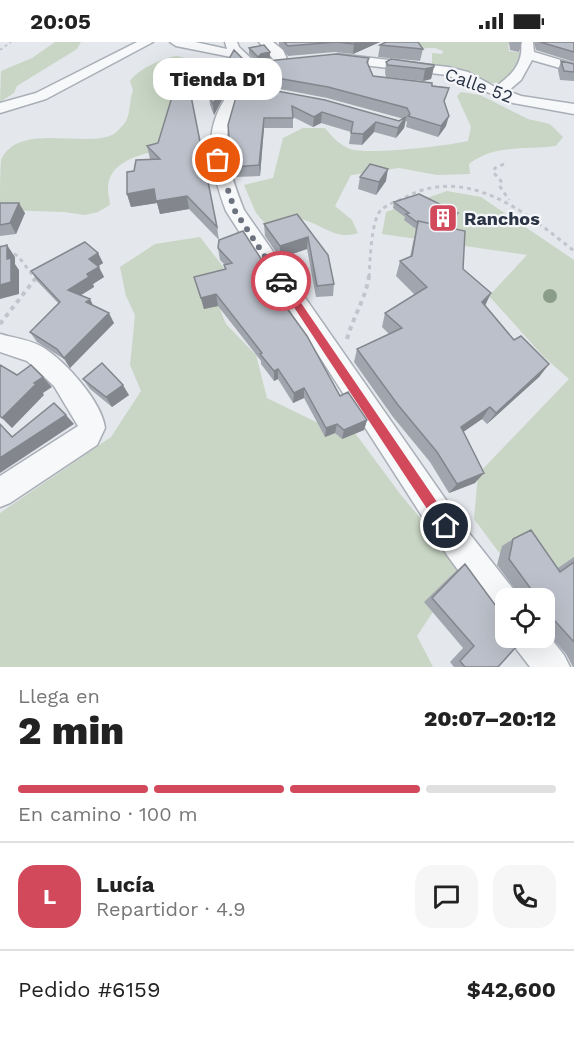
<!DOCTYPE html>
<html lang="es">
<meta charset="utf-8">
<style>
:root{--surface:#fff;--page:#f6f6f6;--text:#222;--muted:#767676;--line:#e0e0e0;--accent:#d1495b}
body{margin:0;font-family:"Work Sans",sans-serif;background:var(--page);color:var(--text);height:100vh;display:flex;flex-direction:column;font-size:22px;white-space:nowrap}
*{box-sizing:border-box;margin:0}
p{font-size:20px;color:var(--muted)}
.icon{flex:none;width:33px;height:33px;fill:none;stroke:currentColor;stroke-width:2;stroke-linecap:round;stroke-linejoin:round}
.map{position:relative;height:625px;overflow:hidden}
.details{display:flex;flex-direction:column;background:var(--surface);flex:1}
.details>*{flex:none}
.controls{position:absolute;left:495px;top:546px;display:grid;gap:12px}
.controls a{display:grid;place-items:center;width:60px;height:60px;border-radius:12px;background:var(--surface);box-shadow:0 6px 24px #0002;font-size:30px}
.pin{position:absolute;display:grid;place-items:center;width:51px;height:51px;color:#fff;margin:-26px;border:3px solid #fff;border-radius:50%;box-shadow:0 2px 6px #0007}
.courier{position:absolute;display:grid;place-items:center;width:60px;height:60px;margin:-30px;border:4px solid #d1495b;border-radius:50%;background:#fff;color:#222;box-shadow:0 2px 8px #0007}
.bubble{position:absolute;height:42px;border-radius:18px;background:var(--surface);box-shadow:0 6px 24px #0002;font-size:20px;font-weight:800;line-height:42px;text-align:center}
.headline em{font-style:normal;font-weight:800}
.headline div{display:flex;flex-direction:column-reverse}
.headline{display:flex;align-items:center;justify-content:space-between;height:102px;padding:0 18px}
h1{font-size:39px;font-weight:800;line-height:45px}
.bar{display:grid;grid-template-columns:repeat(4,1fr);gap:9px 6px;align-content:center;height:72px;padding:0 18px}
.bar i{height:8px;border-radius:4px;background:var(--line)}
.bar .active{background:var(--accent)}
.bar p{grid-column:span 4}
.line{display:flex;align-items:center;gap:15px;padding:0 18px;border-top:2px solid var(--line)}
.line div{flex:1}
.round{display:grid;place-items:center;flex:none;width:63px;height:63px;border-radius:18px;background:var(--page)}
.status{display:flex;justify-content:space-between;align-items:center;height:42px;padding:0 30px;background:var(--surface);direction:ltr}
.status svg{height:16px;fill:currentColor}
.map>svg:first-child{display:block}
</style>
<div class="status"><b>20:05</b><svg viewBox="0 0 49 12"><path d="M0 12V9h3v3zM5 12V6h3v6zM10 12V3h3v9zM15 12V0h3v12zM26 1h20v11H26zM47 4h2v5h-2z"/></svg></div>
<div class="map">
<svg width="574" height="625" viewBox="0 0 574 625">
<rect width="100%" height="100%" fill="#e4e7ec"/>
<path fill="#c9d6c5" d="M55,0h26l-4,7 -60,37 -3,7 -14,9 1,-31 31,-13z
M402,0h106l4,1 -4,2 1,6 17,2c-3,5 -5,13 -8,17 -20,27 -61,5 -86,-3v-14l10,1 1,-3 -8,-3 -37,1z
M177,14l39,9 1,21c-27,6 -21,9 -32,31 -6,11 -15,21 -23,32 -21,6 -55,12 -54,41 0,6 2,9 2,15l-12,7 -13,3 -21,-3 -64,-2c0,-14 0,-37 1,-50 17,-39 86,-11 113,-26 3,-2 7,-7 10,-10 7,-8 5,-24 9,-34l-3,-9c7,-11 34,-24 47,-25z
M461,50l19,3 48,24 22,5 13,13 -7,9c-31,4 -61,-2 -87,18l1,10 -33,1 -38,-7 -48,7 -16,31 17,14 6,13c-24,8 -36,-10 -58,-14 -9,-1 -23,6 -32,8l-12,-14 -12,-28 29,-7 10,-40 20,-10h22c7,9 15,17 25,21 19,6 96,-3 118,-8l3,-14 -14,-31z
M447,149l34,6 93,63v382l-30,-44h-11l-59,-79 4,-45 91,-95 -26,-23 -54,-60 38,-41 -145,-21 4,-22z
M200,195l24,31 -9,29 11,27 30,31 11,43 53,26 35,9 46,62 61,73 -45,68 16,31h-433v-154l111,-76 30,-46 -11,-26 5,-50 -9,-19 -6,-29 35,-23z"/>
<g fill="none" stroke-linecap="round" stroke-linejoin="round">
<g stroke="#a9aeb7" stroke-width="3">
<path id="minor" d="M137,0h16l-107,57 -46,14v-10l36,-10z
M170,0h25l32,7 -2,-7h12l2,5 17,16 17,-4 -14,-17h14l10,8 4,9 -5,7 -23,5c-5,12 -15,20 -21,31 -21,35 -8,73 6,108l225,323 49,62 1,3h-13v25l-12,-4 -47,-64 -221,-344c-14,-38 -25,-76 -1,-112 6,-11 17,-18 21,-30l-10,-11 -60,-12z
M521,0h12l1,10 40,12v8l-42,-12 -11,20 -13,11 13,5 53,8v10l-61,-11 -66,-28 -109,-13 -7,-4 7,-4 110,13 20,5 27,15c16,-11 29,-24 26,-45z
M0,292c14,4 32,6 44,14 22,14 58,54 61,80l-8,17 -87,58 -10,4v-31l78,-50 -24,-40 -27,-25 -27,-9z
M544,588l20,25 6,12h-40l-13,-17 -5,-12h32z"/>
</g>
<path stroke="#c2c5cb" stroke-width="2" stroke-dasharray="3 3" stroke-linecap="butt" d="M0,8l11,-8"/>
<path stroke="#c2c5cb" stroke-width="3" stroke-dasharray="4 4" stroke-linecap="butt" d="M504,122l-9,4 -2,4 8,9 -2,4 10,15
M0,204l18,10 16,21
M369,235c1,-15 2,-57 12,-67 6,-6 18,-9 25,-13 62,-33 122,17 168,54"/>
<path stroke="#c2c5cb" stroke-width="4" stroke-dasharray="4.5 4.5" stroke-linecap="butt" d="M0,282l35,-45 -3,-3
M347,297c6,-22 19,-41 22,-63"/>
<use href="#minor" fill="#f7f8fa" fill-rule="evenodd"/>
</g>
<circle fill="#899d89" cx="550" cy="254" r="7"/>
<path fill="#a1a5ae" d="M279,0h101l-27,12 -18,-2 -47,4 -9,-11z
M509,0h13l-3,10 -9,-2z
M534,0h40v20l-38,-12z
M380,3l43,4 -3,12 -42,-4z
M249,6l21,4v6l-7,1 4,2 102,-3 -1,7 5,11 76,12 -5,15 2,23 -8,11 -32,-10 1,-5 -1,-1 -2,7 -8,10 -22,-6 -12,13 -13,-1 2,-12 -30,-9 -8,4 -20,-10v11h-29l-4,48 -25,1 -3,-18 1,-5 -3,-7 -1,-10 7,-40 163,24 5,-2 -77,-21 -73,-14v-10l7,-13 -3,2 -9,-9z
M561,19l13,3v17l-14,-1 -2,-10z
M386,20l48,3 -3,14 -8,2 -37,-4 -1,-4z
M243,27l-20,29 -9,17 -4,-10 -1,-10z
M158,101l59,84 2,13 -30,-31 -29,5 -3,-11 -26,4 -4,-13 7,-23 16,-12 -3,-13z
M360,135l26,4 -10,14 -18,-6z
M394,160l64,11 -2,6 -16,7 23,43 28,24 -6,12 29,35 35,24 -10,13 -52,47 -5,-5 -19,13 12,51 -26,10 -19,-31 -37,-45 -39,-55 3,-13 32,-15 -7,-7 3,-14 30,-18 -19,-19 4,-15 10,-4 6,-28 -12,-9 1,-3 -12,-9z
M0,161l25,10 -9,21 -16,2z
M297,172l37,70 -1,12 -17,1 -9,-48 -27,9 -15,-22 -1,-12z
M218,206l62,40v11l60,97 27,24 -3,10 -22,9 -7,-6 -10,4 -21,-39 -11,5 -15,-24 -4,2 -13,-17v-3l-43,-55 -14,3 -10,-32 31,-7 -1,-5h1l-5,-5z
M98,211l5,10 -5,3 6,11 -11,7 1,3 -13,8 9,4 3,7 21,17 -44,45 -6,-9 -27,-17 -7,-10 29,-28 -22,-23 -6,-10z
M83,337l46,16 -17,12 -22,-18z
M513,497l45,29 16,-11v110h-1l-7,-13 -22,-25v-31h-31l7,-2 -23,-31 5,-19z
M465,522l33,103h-44l-4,-5 13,-14 -39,-46 32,-31z"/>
<path fill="#83868d" d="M359,0h21l-27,12 1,-10z
M270,10v6l-8,2 -4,3v-6l3,-3z
M243,17v10l-1,3 -19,26 -9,17 -1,-11 9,-17z
M434,25l-3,12 -8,2 2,-12z
M322,70l-1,11 -8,4 1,-10z
M449,74l-3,10 -8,11 3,-11z
M406,75l-2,11 -8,10 2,-10z
M264,76v10l-4,48 -1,-11z
M376,80l-2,10 -12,13 1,-11z
M388,127l-2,12 -10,14 3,-13z
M154,147l33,7 2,13 -29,5 -3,-11 -26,4 -4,-13z
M19,161l6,10 -9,21 -6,-11z
M458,171l-2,6 -34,14 1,-6z
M308,195l-1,12 -27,9v-12z
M7,203l8,12v7l4,6v24l-19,5v-14l7,-26z
M98,211l5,10 -9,6 -5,-10z
M99,225l5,10 -11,7 1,3 -21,13 -5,-10 19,-16z
M491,251l-7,15 -2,-6z
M216,252l2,12 -14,3 -3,-11z
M90,257l5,10 -9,-7z
M109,271l5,10 -44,45 -6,-10z
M549,322l-10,13 -52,47 9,-11z
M278,327v10l-4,2v-10z
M43,335l9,10 -9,6 1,2 -32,33 -10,-10 32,-35z
M123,343l6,10 -17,12 -6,-10z
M304,346v10l-11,5 1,-10z
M490,365l-8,12 -29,20 8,-12z
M66,373l8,9 -74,49v-15l12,-21 -12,-13 20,20z
M367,378l-3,10 -22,9 2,-9z
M337,382l-2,9 -10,4 1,-9z
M484,431l-9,10 -26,10 8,-9z"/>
<path fill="#bbc0ca" stroke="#83868d" stroke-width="1.5" d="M284,0h75l-5,2 -18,-2 -48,4z
M386,0h32l5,7 -43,-4z
M540,0h34v10z
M264,3l6,7 -9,2 -3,3 -9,-9z
M234,8l9,9 -21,28 -9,17 -4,-9z
M336,12l33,4 -2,4 6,14 59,7v3l17,2 -5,13 5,15 -8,10 -33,-10 2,-2 -3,-6 -79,-21 -74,-13 8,-15 5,2z
M391,17l43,6v2l-9,2 -37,-4 -2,-3z
M561,19l13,3v8l-10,-1z
M244,43l81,15 74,21 7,-4 -8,11 -22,-6 -13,12 -12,-1 2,-11 -31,-10 -8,5 -22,-11 1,12h-29l-5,47 -25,2 -2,-8 2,-11 -5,-11 -1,-12 8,-28z
M189,44l28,141 -30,-31 -31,5 -2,-12 -27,5v-22l7,-1 2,-11 24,-1 -13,-13 11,-3 14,-46z
M370,122l18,5 -9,13 -19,-5z
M419,152l39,19 -26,11 -14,-3v2l-12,-9 3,-1 -15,-11z
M0,161h19l-9,20 -10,2z
M297,172l31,41 6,29 -17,2 -9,-49 -28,9 -16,-22z
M418,179l47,10 -2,38 28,24 -9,9 32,38 7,-4 28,28 -53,49 -6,-6 -29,20 23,46 -27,11 -20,-32 -39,-47 -41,-56 45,-21 -17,-15 42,-26 -27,-26 12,-5z
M243,189l37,57 -5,1v3l32,44 33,60 8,-4 19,28 -23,10 -7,-6 -11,4 -22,-40 -10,5 -16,-24 -4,2 -14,-17 2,-1 -46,-59 -15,4 -7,-21 32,-8 -2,-4 8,-2 -14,-15 1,-8z
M85,200l13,11 -9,6 10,8 -12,7 2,3 -21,13 22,9 -4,3 23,11 -45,45 -7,-9 -27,-17 30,-30 -29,-31z
M7,203v14l4,-1v24l-11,3v-38z
M102,321l21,22 -17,12 -23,-18z
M0,323l17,10 14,-10 12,12 -9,6 2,1 -34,34 -2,-2z
M54,361l12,12 -66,43v-34l12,13z
M531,488l29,42 14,-10v80l-27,-30 -3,3v-17h-23v-2h11l2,-3 -25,-34 4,-20z
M465,522l39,53h2v21h18l-26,29h-33l-5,-6 14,-15 -42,-48z"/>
<path fill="#d1495b" d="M278,236h6l166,243v9h-9l-163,-247z"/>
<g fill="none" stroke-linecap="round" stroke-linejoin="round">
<path stroke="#6c737f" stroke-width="6" stroke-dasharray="0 10.8" d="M218,118l17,51 46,70"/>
</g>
<defs>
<g id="building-square" transform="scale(1.5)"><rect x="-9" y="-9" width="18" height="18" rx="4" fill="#d1495b" stroke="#f4f6f9"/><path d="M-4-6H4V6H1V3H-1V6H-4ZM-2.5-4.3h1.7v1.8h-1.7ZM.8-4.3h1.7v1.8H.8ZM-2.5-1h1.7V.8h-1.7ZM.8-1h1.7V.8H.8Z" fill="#fff"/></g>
</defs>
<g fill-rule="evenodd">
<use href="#building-square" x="443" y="176"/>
</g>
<g text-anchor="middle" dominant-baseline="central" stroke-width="4.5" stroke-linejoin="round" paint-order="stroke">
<g font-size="18" fill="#2b3445" stroke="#f4f6f9">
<text transform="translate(479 43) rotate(20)">Calle 52</text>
</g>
<g font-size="18" font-weight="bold" fill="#2b3445" stroke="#f4f6f9" text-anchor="start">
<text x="464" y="176">Ranchos</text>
</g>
</g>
</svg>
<div class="controls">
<a><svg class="icon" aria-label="locate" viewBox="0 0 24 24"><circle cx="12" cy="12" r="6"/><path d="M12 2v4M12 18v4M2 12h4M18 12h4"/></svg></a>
</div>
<div class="pin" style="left:218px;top:118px;background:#ea580c"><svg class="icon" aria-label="bag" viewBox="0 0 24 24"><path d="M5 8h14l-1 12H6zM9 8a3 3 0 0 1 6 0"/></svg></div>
<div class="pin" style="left:446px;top:484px;background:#1f2937"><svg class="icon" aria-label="home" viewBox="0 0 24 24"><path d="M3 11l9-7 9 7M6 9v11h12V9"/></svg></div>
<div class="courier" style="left:281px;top:239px"><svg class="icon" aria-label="car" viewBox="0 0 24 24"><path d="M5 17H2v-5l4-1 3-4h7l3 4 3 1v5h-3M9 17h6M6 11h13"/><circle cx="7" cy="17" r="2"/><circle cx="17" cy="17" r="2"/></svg></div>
<div class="bubble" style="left:153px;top:16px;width:129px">Tienda D1</div>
</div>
<section class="details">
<div class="headline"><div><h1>2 min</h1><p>Llega en</p></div><em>20:07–20:12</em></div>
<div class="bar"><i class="active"></i><i class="active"></i><i class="active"></i><i></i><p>En camino · 100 m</p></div>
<div class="line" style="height:108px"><b class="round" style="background:var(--accent);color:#fff">L</b><div><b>Lucía</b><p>Repartidor · 4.9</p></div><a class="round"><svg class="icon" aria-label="chat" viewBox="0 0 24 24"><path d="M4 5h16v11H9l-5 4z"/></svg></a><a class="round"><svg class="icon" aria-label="phone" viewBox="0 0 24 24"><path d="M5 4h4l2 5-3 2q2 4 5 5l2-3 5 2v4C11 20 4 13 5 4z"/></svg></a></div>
<div class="line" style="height:78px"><div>Pedido #6159</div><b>$42,600</b></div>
</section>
